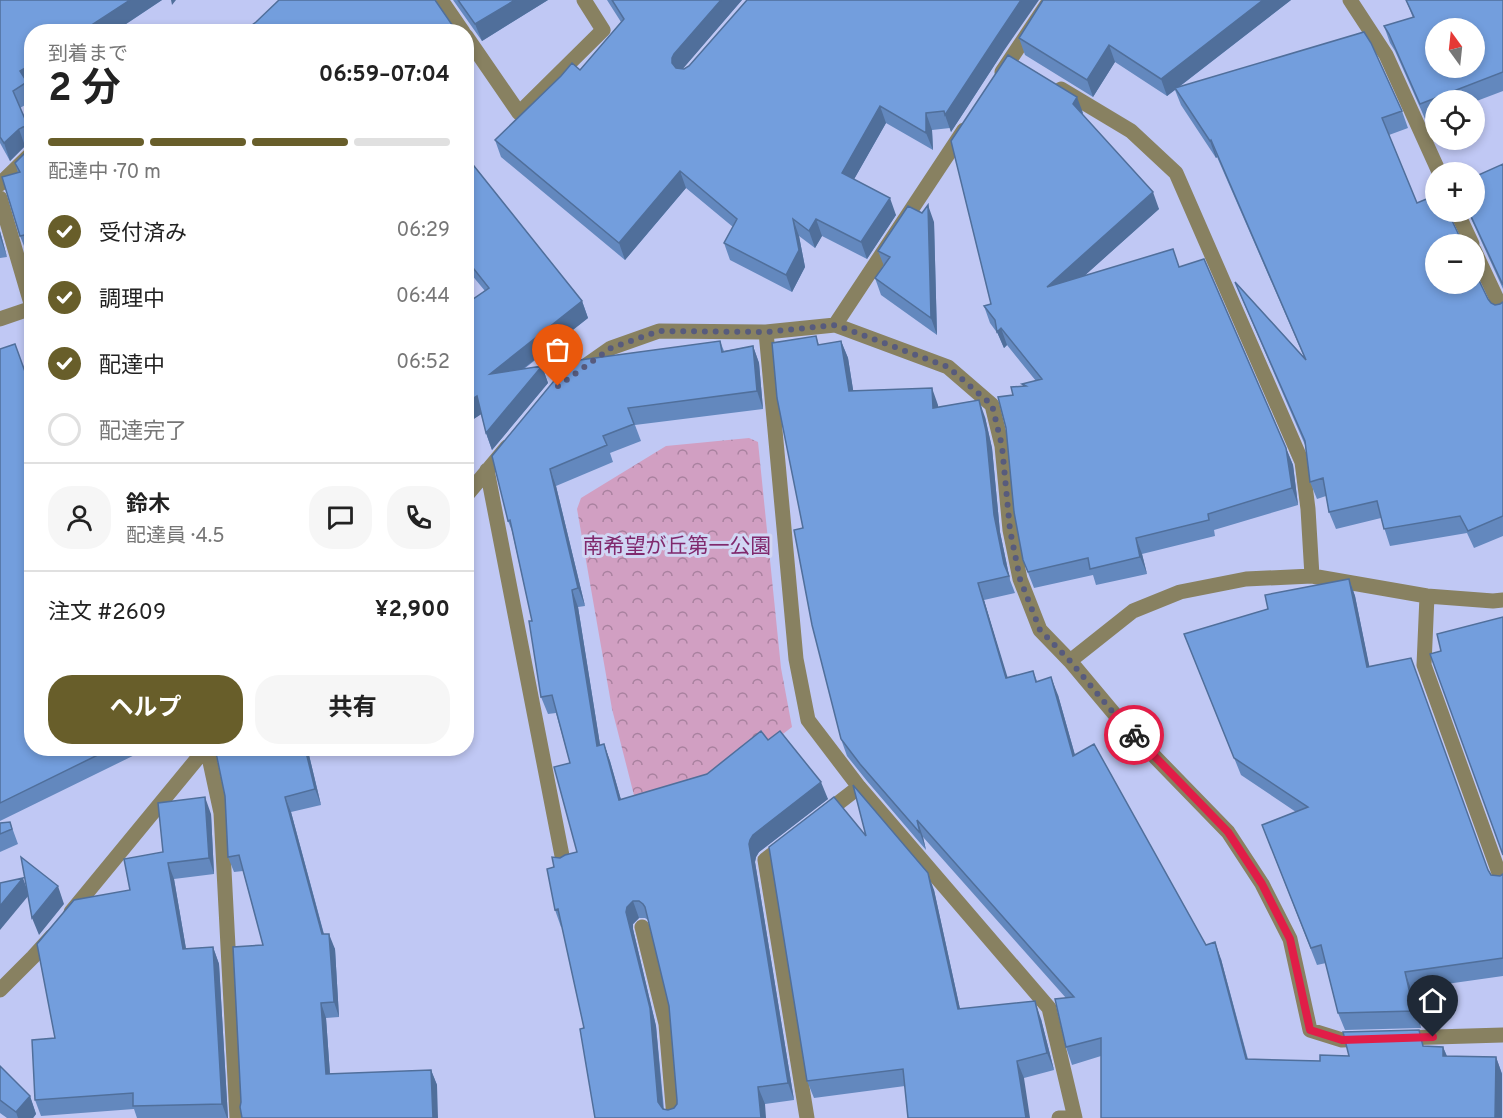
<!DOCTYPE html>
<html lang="ja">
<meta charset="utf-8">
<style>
:root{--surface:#fff;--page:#f6f6f6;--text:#222;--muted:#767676;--line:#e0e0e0;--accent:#685e2a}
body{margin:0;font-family:Overpass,"Noto Sans JP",sans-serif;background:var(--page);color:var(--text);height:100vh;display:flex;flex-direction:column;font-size:22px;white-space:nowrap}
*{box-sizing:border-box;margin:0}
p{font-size:20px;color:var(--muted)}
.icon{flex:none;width:33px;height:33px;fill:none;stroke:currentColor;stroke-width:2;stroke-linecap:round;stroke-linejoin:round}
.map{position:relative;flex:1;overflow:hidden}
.side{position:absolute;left:24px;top:24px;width:450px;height:732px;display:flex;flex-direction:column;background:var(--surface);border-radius:24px;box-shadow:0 3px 9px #0003}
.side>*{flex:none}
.needle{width:39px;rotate:345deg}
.tools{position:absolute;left:1425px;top:18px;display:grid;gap:12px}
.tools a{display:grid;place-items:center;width:60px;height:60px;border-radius:50%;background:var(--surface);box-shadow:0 3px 9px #0003;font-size:30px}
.pin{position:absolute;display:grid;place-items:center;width:51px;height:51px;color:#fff;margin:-62px -26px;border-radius:50% 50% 50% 0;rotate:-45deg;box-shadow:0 0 6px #0007}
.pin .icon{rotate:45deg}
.courier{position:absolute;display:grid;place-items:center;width:60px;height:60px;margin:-30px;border:4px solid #e11d48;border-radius:50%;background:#fff;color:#222;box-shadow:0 2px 8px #0007}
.head em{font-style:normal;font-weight:700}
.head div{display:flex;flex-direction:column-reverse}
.head{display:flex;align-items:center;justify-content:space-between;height:102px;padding:0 24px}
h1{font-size:39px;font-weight:700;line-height:45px}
.bar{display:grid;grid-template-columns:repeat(4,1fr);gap:9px 6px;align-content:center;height:72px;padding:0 24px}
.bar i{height:8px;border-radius:4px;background:var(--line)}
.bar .on{background:var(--accent)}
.bar p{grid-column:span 4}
.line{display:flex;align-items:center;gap:15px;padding:0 24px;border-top:2px solid var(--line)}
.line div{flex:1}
.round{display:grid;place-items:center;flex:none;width:63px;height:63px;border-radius:24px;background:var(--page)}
ol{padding:0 24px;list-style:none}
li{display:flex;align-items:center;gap:18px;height:66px}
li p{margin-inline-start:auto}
li .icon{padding:6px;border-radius:50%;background:var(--accent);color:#fff;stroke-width:4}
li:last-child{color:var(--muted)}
li i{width:33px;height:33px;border:3px solid var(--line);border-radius:50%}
.button{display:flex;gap:12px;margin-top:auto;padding:12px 24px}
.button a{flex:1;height:69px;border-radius:24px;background:var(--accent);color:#fff;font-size:24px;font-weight:700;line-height:69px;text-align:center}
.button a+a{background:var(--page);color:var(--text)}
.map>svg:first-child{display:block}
</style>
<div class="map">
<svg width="1503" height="1118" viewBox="0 0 1503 1118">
<defs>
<pattern id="forest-crowns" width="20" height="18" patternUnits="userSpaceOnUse" patternTransform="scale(1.5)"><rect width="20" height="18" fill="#d19fc2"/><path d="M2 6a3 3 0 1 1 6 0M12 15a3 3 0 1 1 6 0" fill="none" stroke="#a9819f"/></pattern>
</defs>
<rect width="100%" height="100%" fill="#c0c8f4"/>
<path fill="url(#forest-crowns)" d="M749,438l9,4 23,226 11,59 -76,58 -79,22 -25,-98 -35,-200 4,-11 85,-52z"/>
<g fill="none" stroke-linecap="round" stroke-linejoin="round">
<path stroke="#888161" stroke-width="15" d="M441,0l22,32
M1350,0l36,55 53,117
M466,36l53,77 84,-83 -19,-30
M1002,72l48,-72
M1061,89l70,42 45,42 126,289 6,47 4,67
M0,184l32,-31
M0,198l32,109
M1457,212l15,32
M1474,250l29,62
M0,319l32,-11
M835,325l129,-195
M766,332l30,327 12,61 51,67 190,221 26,110
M581,369l30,-21 48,-17 107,1 69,-7 113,42 44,38 10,41 8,84 10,49 20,51 30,31 52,62 106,109 34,52 28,55 20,91 32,10 23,-1
M487,470l77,396
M466,496l41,-49
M1427,596l-3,69 79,219
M1070,661l63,-50 47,-19 66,-13 66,-3 115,20 66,5 10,-1
M207,748l14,65 16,305
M824,814l35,-27
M786,844l-21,16 42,258
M71,912l135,-164
M642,927l24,97 8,94
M0,990l33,-33 19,-21
M1401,1038l102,-3
M1059,1118l15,-1"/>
</g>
<path fill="#6388be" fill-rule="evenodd" d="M0,0h162l-48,32h-82l-3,55 3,8v6l-12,7 12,29v7l-7,2 -15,15 -10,-18z
M453,0h95l-66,41z
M607,0h135l-60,69h2l319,-17 -52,80 -1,-4 -18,2 1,20 -47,-27 -32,56 42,36 -29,44 -45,-23 -7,12 -16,-12 6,31 -13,25 -62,-32 -6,-17 9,-16 -47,-39 -61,72 -124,-103 -6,-17 85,-70 41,-48z
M1043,0h248l-112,87 223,24 6,17 -19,7 28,68 74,100 4,2 5,-1 3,-2v234l-29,12 -7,-15 -77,13 -9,-28 -45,11 -7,-17 -3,-16 -9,3 -7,-17 -5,-37 -63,-146 -7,-17 69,75 -87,-200 -1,1 -35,-53 -6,-15 -8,6 -52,-34 -22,35 -68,-42 -6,-17z
M1406,0h97v91l-29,11v-2h-38v17l-10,4 -31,-70 -5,-8 -6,-17 29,-8z
M1083,113l-1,1 77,95 -75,67 96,-9 106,181 7,17 5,40 -84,25 1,6 -73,18 5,20 -51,11 -3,-10 -59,13 -11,-28 -10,-165 10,-9 -1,-2 14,-3 -29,-36 -3,3 -6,-14 -8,-11 -6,-17 7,-2 -40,-163z
M32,146v107l-2,-3 -4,1 -6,-15 -2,-63 -3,-10z
M466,156l116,145 6,17 -64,51 18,-3 6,17 -56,67 -6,-17 -5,-19 -15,10v-120l19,-13 -19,-23z
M1503,164v125l-35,-77h6z
M934,222l3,113 -56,-40 -6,-17 9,-12 -6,-15z
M0,231l7,26 -7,1z
M816,336l3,9 22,-4 7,17 5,32 85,15v2l47,10 7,31 8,84 10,48 5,13 -31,7 23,78 26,-7 4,10 21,14 17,60 131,190 15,14 27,100 72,2 29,-5 76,-10 18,1 4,9 49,1 6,17 -401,-18 -29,9 -6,-18v-49l-143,-161 3,13 -59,-69 -20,-25 -6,-17 -38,-211z
M720,341l4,10 29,-5 6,17 4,46 -128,16 6,16 -31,12 3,9 -57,24 29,120 -7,1 22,138 4,-1 6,17 11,39 86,-26 61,-34 60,59 -69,53 -3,5 -1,5 39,238 -29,4 -170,14 -11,-90 -22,-101h-1l-6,-17 -1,-43 6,-9 17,-6 -7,-89 -14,-50 -8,1 -7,-17 -9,-76 -20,-90 -4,-10 -16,-65zM639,918h6l3,2 21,86 8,94v4l-3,4 -6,2 -4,-1 -8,-83 -23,-97v-5z
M0,349l32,399h117l-149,73z
M1349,579l6,17 14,70 119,204 3,5 9,1 3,-2v102l-92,13 10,39 -76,2 -7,-17 -12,-50 -9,2 -55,-140 34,-13 -55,-37 -57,-141 84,-25z
M309,755l12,50 -30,7 33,122 11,15 4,68 -13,1 4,56 101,-4 6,15 -196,17 22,-157 -20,-74 -9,1 -6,-15z
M211,814l3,60 -40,5 12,70 27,-2 6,17 9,154h-91l-3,-9 -93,7 -6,-16 20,-62 75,-148 33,-38z
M10,822l8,22 -18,8v-29z
M866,836l68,54 26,119 81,10 13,51 -30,8 -119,8 -91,12 -7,-17z
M0,1066l30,30 6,18 -3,4h-26l-7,-5z"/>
<path fill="#506f9b" d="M130,0h32l-48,32h-33z
M171,0h5l-4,5z
M515,0h33l-66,41 -7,-17z
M721,0h21l-61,71 -2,9 -7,-17v-5l2,-4z
M1021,0h18l-36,52 -52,80 -6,-17 52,-79z
M1263,0h28l-124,96 -6,-17z
M1109,45l6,17 -22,35 -6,-17z
M32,64v21l-3,2 -9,-16z
M466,80l7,17 -7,6z
M1077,97l6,16 -4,7 -6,-16z
M880,106l6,17 -38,67 -6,-17z
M926,113l6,17 1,20 -7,-17z
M19,129l6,17 -15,15 -6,-18z
M1211,140l6,17 -1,1 -6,-17z
M680,171l6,17 -61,72 -6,-17z
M1153,192l6,17 -106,95 -6,-17z
M890,198l6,17 -29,44 -6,-17z
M928,205l6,17 3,113 -6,-17z
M793,219l6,17 6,31 -13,25 -6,-17z
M816,219l6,17 -7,12 -6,-17z
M0,231l7,26 -7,-20z
M582,301l6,17 -92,72 -6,-16z
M1001,328l6,17 -3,3 -7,-16z
M841,341l7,17 8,50 -7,-17z
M753,346l6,17 4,46 -6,-18z
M542,366l6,17 -56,67 -6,-17z
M932,388l6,17 1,20 -6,-17z
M477,396l6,17 -17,11v-21z
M979,400l6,17 7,31 8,84 10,48 -6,-16 -10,-49z
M1286,448l7,17 5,40 -6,-17z
M550,469l6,17 29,120 -7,-18z
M1136,538l6,16 5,20 -7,-17z
M1349,579l6,17 18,88 -6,-17z
M978,583l6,17 29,95 -7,-17z
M572,590l6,17 25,156 -6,-17z
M1051,677l7,18 22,78 -7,-17z
M604,744l6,17 16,56 -7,-17z
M305,748h1l3,7 12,50 -6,-16z
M821,782l7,17 -69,53 -3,5 -1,5 39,238 -6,-17 -39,-239 1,-4 3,-5z
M205,797l6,17 3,60 -5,-16z
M285,797l6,15 37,138 -6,-16z
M917,820l6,17 3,13 -6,-17z
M168,863l6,16 15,87 -6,-17z
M928,873l6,17 30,137 -6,-18z
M23,878l6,17 -29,35v-24z
M58,886l6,18 -25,31 -7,-17z
M633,901l6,17 -6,6v5l23,97 8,92 -6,-16 -32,-190 1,-5z
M329,934l6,15 4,68 -5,-15z
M1215,942l6,17 31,117 -6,-17z
M213,947l6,17 9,154h-1l-5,-14z
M1405,972l6,17 10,39 -7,-17z
M1035,1001l6,18 13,51 -7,-17z
M321,1003l5,15 5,71 -5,-15z
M1443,1047l7,17 -7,-8z
M1496,1057l6,17v44h-7z
M1017,1061l7,17 6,40h-4z
M431,1070l6,15 1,33h-5z
M758,1087l7,17 1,14h-5z
M30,1096l6,18 -3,4h-15l-2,-6z"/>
<path fill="#739edd" stroke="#506f9b" stroke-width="1.5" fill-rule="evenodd" d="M0,0h130l-49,32h-49v32l-12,7 7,11 -14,9 15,35 -5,1 -4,2 -15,14 -4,-6z
M279,0h156l22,32h-211l-1,-2 11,-8z
M458,0h57l-40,24z
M612,0h109l-47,54 -2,4v5l4,5 8,1 5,-3 58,-66h274l-24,36 -52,79 -1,-4 -18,2v20l-46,-27 -38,67 48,25 -29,44 -45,-23 -7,12 -16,-12 6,31 -13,25 -62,-32 13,-24 -57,-48 -61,72 -124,-103 66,-64 11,-13 8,7 44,-51z
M1043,0h220l-102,79 -52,-34 -22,35 -68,-42z
M1406,0h97v72l-83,32 -31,-70 -5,-8 30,-9zM1436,28h38v40h-38z
M1364,32l7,11 31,68 -20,7 35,85 19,-8v17h12l15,32h-27v40h38v-14l14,29 3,4 4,2 5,-1 3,-2v214l-35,15 -8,-15 -76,13 -7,-28 -48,11 -6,-34 -13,4 -5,-41 -70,-159 71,78 -95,-220 -1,1 -35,-53z
M1008,55l69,42 -4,7 80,88 -106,95 126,-38 6,18 25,-8 82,189 6,40 -84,26 1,6 -73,18 4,19 -50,12 -2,-11 -60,14 -5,-12 -9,-48 -8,-84 -8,-31 15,-2 -2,-8 15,-1 -4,-2 20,-5 -41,-51 -4,4 -2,-12 -11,-14 7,-2 -40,-163z
M32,146v22l-7,3 7,-2v77l-8,-11 -4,1 -18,-59 18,-5 -5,-9z
M466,156l116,145 -92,73 52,-8 -56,67 -9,-37 -11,7v-99l23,-16 -23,-29z
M1503,164v121l-34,-73h5v-35z
M928,205l3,113 -56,-40 15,-21 -12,-6 30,-45 14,7z
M816,336l2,9 23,-4 8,50 83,-3 1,20 46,-8 7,31 8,84 10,49 5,12 -31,7 28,95 27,-7 3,11 15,-5 22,79 21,-12 112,201 9,-3 31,117 74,2v-6l29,1 -6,-24 76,-2 4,16 20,1v9l53,1 -1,61h-394v-80l-35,9 -11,-48 19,-2 -157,-177 3,13 -60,-69 -19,-25 -29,-114 -18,-95 9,-2 -26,-130 -5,-55z
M720,341l2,11 31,-6 4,45 -129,17 6,16 -31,12 4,9 -57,24 28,119 -6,2 25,156 7,-2 15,56 88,-26 54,-43 7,9 12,-9 41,51 -68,53 -3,5 -1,4 39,239 -30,4 3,31h-166l-15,-89 4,-1 -26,-119 -3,1 -8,-41 7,-2 -2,-10 8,1 5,-3 12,-3 -23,-85 16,-4 -18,-68 -11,2 -12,-76h3l-22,-101 -2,1 -16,-65 66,-80 22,-16zM633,901h6l4,3 2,3 24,99 8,94v4l-3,4 -6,2 -5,-1 -5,-7 -8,-94 -24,-96 1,-5z
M15,344l17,47v357h80l-112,55v-454z
M1349,579l18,88 44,-9 77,212 3,5 9,1 3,-2v84l-98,14 9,39 -76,2 -17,-68 -10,3 -49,-123 46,-18 -74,-49 -50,-124 84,-25 -3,-14z
M1503,617v238l-73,-201 11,-3 -4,-17z
M215,748h90l10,41 -30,8 37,137h7l5,68 -13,1 5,71 105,-4 2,48h-191l-2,-11 1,-5 -8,-155 30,-2 -24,-90 -11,2 -3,-61z
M853,785l75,88 30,136 77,-8 12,52 -30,8 9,57h-118l-5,-49 -96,12 -38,-234 65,-50 32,39z
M205,797l4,61 -41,5 15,86 30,-2 9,157 -89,2v-13l-98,7 -3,-60 23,-2 -18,-94 37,-44 56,-10 -6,-31 39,-7 -5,-49z
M10,822l2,7 -12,5v-11z
M21,857l37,29 -26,32z
M23,878l-23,28v-23z
M0,1066l30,30 -14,16 -16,-12z"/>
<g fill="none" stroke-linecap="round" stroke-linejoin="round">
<path stroke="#575b7d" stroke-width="6" stroke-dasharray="0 10.8" d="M558,386l53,-38 48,-17 107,1 70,-7 112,42 44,38 10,41 8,84 10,49 20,51 30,31 52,62 12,12"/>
<path stroke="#e11d48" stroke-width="8" d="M1134,735l94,97 34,52 28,55 20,91 32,10 91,-3"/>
</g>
<g text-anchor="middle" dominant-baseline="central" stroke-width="6" stroke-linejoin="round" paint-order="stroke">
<g font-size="21" fill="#80296d" stroke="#d1d6f4">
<text x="677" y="547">南希望が丘第一公園</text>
</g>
</g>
</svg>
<div class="tools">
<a><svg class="needle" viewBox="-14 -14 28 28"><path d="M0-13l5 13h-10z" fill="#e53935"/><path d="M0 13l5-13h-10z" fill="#767676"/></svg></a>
<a><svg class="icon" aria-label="locate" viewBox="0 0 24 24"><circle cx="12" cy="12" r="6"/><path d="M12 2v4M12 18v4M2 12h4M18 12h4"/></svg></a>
<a>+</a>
<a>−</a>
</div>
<div class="pin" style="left:558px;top:386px;background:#ea580c"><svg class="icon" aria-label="bag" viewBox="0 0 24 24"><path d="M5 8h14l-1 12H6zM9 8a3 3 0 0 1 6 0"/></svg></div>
<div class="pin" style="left:1433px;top:1037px;background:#1f2937"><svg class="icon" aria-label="home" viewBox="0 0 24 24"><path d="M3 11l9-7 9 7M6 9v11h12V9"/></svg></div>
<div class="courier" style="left:1134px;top:735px"><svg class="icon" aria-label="bike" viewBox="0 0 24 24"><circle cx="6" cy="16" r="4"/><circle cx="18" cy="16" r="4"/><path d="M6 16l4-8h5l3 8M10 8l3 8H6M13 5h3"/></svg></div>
<section class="side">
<div class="head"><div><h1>2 分</h1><p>到着まで</p></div><em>06:59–07:04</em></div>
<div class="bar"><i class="on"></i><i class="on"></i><i class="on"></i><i></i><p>配達中 · 70 m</p></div>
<ol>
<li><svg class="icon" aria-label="check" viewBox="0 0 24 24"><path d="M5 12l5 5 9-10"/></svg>受付済み<p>06:29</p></li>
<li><svg class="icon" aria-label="check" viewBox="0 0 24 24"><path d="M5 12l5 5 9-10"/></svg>調理中<p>06:44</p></li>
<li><svg class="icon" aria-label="check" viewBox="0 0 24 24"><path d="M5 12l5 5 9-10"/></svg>配達中<p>06:52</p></li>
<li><i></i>配達完了</li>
</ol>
<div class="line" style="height:108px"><a class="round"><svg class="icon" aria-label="person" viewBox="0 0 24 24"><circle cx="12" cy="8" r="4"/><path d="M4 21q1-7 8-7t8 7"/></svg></a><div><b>鈴木</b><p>配達員 · 4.5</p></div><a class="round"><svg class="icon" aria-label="chat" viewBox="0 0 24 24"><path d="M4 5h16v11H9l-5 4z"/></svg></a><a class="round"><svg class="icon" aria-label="phone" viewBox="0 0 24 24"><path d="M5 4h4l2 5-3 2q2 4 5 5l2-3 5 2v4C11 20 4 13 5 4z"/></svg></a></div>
<div class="line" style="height:78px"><div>注文 #2609</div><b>¥2,900</b></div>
<div class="button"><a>ヘルプ</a><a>共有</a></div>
</section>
</div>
